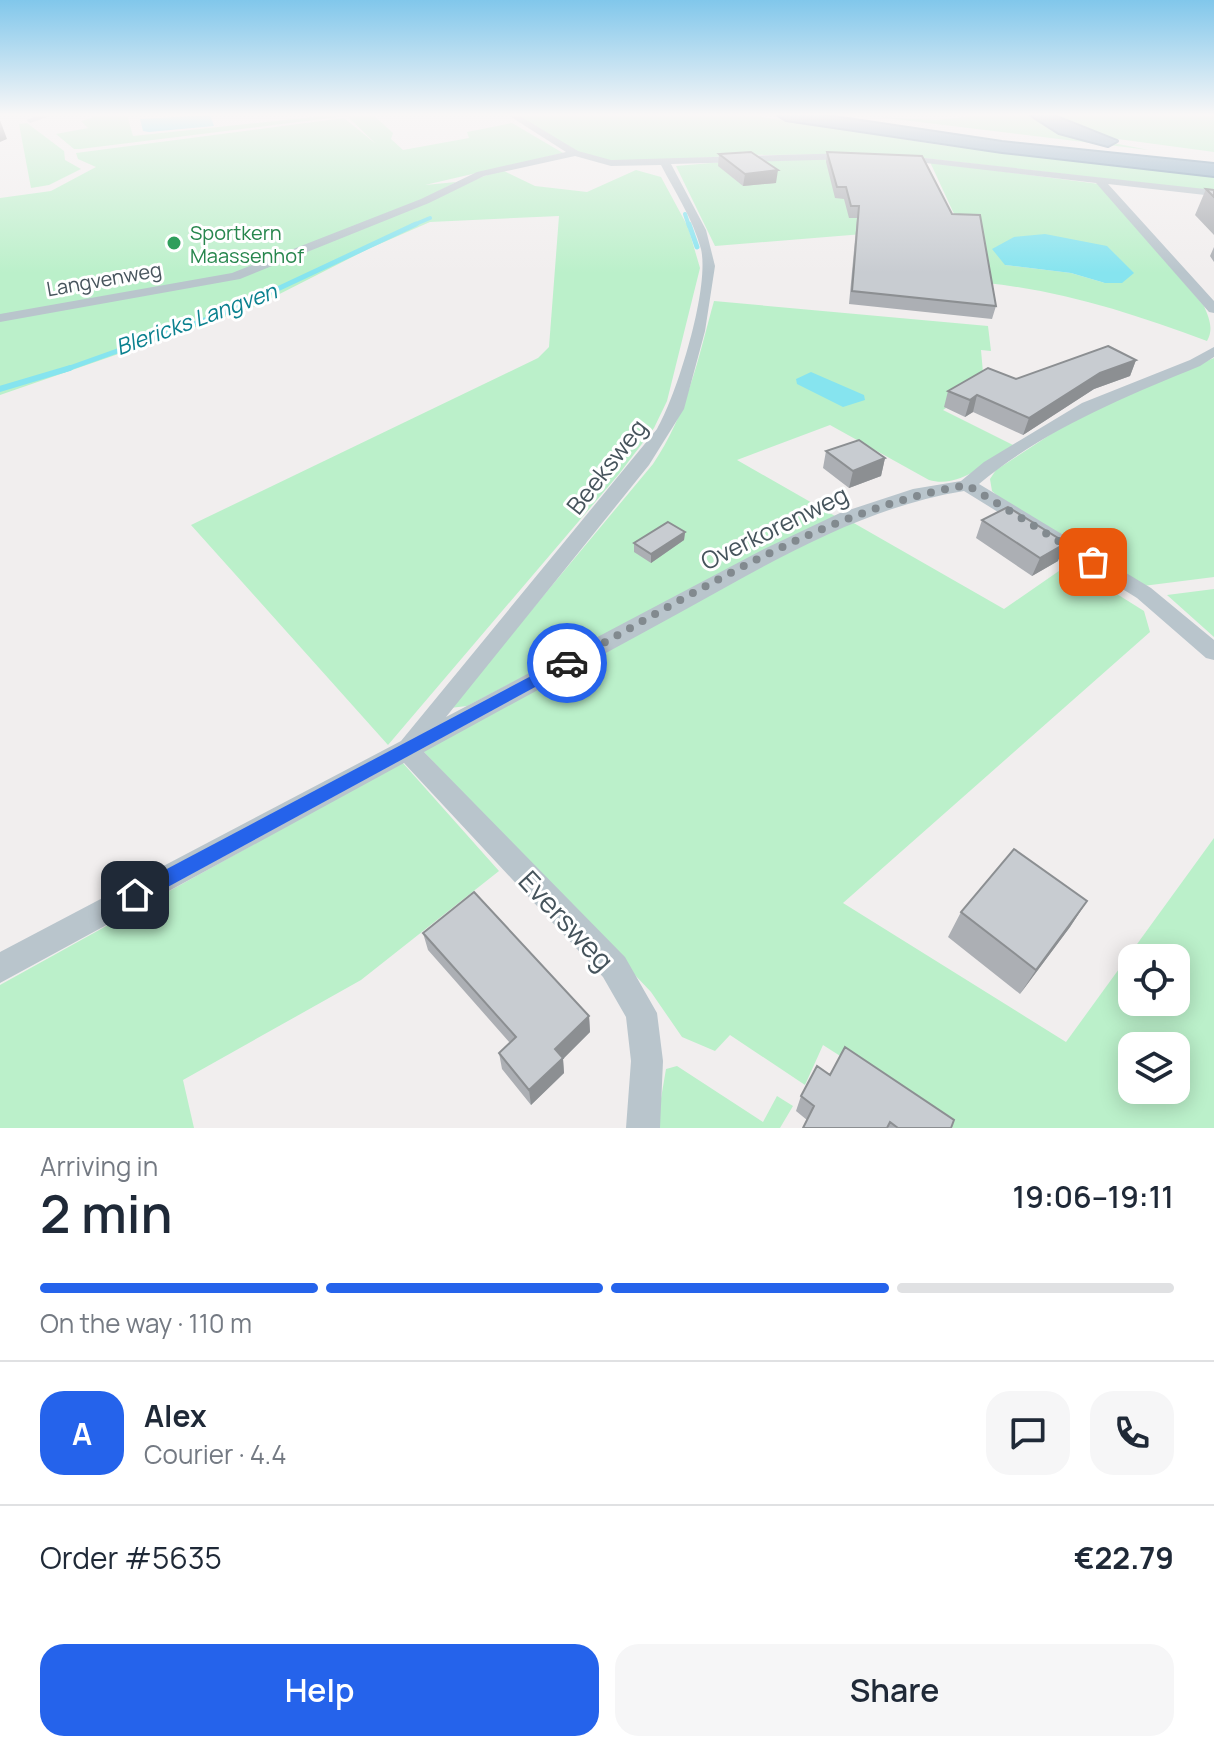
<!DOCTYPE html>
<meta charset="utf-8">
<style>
:root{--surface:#fff;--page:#f6f6f7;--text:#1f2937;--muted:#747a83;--line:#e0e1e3;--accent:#2563eb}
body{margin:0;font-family:Manrope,sans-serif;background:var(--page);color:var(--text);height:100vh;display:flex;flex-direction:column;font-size:30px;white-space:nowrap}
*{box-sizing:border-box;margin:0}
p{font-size:26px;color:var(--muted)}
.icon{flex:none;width:44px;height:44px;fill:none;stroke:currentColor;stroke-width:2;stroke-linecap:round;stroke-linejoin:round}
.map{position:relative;height:1128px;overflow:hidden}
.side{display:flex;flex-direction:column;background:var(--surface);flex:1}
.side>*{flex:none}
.buttons{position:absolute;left:1118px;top:944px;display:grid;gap:16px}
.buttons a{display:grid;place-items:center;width:72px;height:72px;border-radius:16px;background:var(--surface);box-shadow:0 4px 20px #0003;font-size:40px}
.pin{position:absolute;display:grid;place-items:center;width:68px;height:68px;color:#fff;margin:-34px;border-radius:16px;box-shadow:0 4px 12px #0006}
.courier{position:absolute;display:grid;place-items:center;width:80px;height:80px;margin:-40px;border:6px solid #2563eb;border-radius:50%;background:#fff;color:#222;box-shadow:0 2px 10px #0007}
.overview em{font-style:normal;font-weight:600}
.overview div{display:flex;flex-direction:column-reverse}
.overview{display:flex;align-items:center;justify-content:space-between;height:136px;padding:0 40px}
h1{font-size:52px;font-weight:600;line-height:60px}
.bar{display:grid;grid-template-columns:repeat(4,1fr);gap:12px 8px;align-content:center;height:96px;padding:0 40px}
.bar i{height:10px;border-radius:6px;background:var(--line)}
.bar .active{background:var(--accent)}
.bar p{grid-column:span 4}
.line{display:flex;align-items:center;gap:20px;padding:0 40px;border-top:2px solid var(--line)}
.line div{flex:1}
.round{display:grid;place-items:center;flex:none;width:84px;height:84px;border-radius:24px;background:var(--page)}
.cta{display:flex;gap:16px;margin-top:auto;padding:16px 40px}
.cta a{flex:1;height:92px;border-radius:24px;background:var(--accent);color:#fff;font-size:32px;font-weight:600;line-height:92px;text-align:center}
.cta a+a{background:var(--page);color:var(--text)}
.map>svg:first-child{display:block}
</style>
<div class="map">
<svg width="1214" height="1128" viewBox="0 0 1214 1128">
<rect width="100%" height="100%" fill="#f1eeee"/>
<path fill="#bbf0ca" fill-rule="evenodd" d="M100,115h27l6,21 200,-21h40l20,18 -2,6 12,11 66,-12 -2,-6 45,-9 51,30 -138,32 31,-3 -21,11 67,-23 33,16 52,6 49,-22 25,7 27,50 12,41 -33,133 -13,27 -35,46 -231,271 -197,-220 347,-167 11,-11 10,-131 -129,6 -62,27 -114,58 -254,88v-197l51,-7 45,-24 -18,-8 -2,-6 268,-35 32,26 -29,-28 -267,33h-6l-18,-15 32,-6 -7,-7z
M517,115h233l197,31 267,26v19l-326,-37 -144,1 -124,8 -42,-10z
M982,115h50l19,12 26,9 72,14 -271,-33 59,3z
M1047,115h167v37l-111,-15z
M27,123l37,28 1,9 16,9 -32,16 -18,3 -12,-64z
M770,158l150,2 29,67 -234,19 -39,-80z
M930,162l169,22 105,122c5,12 10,23 3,35 -73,-27 -143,-50 -221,-58zM1014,237l91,46 -34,-10 -66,-8z
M714,301l274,25 3,25 -10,-1 3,34 -41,26 72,36c-27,15 -55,43 -86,34l-99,-55 -93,35 98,56 -368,190 -17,2 203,-244c34,-50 45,-105 61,-163z
M1214,358v219l-71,9 -134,-80 -17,-15 -2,-12 6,-9 95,-62z
M852,522l152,87 65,-45 75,47 6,21 -307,271 223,139 148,-204v290h-261l-130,-83 -18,40 -75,-50 -15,16 -33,-14 -31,-45 -228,-241 352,-193zM1132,958h44v44h-44zM1132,1046h44v44h-44z
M1214,589v48l-47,-42z
M402,762l97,109 -138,109 -178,100 11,48h-194v-143z
M677,1066l86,56 14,-26 16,10 -13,22h-124l10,-59z"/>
<path fill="#86e4ef" d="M210,115l4,11 -65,6 -6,-1 -3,-12z
M1045,234l62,12 27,27 -12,10h-17l-34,-10 -66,-8 -13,-16 22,-12z
M811,372l53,23 1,5 -22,7 -46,-23 -1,-5z"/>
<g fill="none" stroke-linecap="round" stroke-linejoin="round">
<path stroke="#86e4ef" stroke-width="4" d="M685,214l4,12
M411,226l19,-8"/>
<path stroke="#86e4ef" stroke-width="5" d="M689,224l8,23
M64,370l171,-61 181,-85"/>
<path stroke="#86e4ef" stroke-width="6" d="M0,389l70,-21"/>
<g stroke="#6f92ab" stroke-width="4">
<path id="highway" d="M778,115h43l181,27 212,22v12l-212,-24 -216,-32z
M1031,115h21l65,26 -9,5 -49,-13z"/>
</g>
<path fill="#b9c5cc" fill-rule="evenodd" d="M39,115h14l-23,8 -4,-3z
M508,115h10l60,36 33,9 241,-7 5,3 -5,3 -181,5 35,66 9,36 -10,65 -21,78 -35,56 -203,252 318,-168 76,-36 73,-24 48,-8 23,-19 98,-59 108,-43 24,-13v10l-14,9c-78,32 -156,64 -221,118l172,104 63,52v20l-8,-2 -69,-60 -173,-107c-104,17 -192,71 -283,121 -86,47 -171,93 -257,140l201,205 32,56 6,48 -3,67h-34l5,-67 -5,-44 -23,-40 -199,-214 -404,220v-31l401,-211 256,-312c20,-34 53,-141 44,-180 -8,-30 -26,-57 -40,-84l-50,1 -36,-10 -91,20 -55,27 -189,76 -240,43v-8l232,-41 189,-74 56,-27 89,-20z
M897,155l317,35v6l-106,-12 106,117v12l-5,-1 -113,-129 -196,-23z"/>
<use href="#highway" fill="#84a7bf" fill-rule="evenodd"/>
</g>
<path fill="#acafb4" d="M827,152l169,154 -4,13 -143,-15 8,-86h-8l-5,-19 -9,-1 -9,-36z
M719,154l57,29 -33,3 -25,-20z
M1206,189l8,1v45l-19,-20z
M1214,247v15l-4,-6z
M1136,360l-6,16 -36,13 -71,46 -50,-23 -8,5 -21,-10 4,-16z
M826,451l59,7 -4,18 -32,12 -26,-20z
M982,520l76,41 -26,15 -56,-38z
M685,532l-1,8 -33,23 -17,-11v-9z
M1087,901l-17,26 -50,67 -72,-57 13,-25z
M423,933l166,83 1,16 -27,27 1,14 -33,32 -29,-36 -3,-16 11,-10 -82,-93z
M830,1075l121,53h-148l4,-8 -11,-9 5,-15z"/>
<path fill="#8c8f92" d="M0,120l7,19 -7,3z
M778,170l-2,13 -33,3 2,-12z
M1136,360l-6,16 -36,13 -71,46 6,-17 71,-45z
M977,395l-4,17 -8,5 5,-17z
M885,458l-4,18 -32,12 4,-17z
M685,532l-1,8 -33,23v-9z
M1066,543l-8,18 -26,15 8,-18z
M1087,901l-17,26 -50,67 16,-24z
M589,1016l1,16 -27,27 1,14 -33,32 -2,-15 26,-41z"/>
<path fill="#c8ccd1" stroke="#8c8f92" stroke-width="2" d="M751,152l27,18 -33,4 -26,-20z
M827,152l95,4 30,58 28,1 16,91 -144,-15 7,-85h-8l-5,-19h-9z
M1206,189l8,1v7z
M1108,346l28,14 -36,13 -71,45 -52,-23 -7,5 -22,-9 40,-23 28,11z
M859,440l26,18 -32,13 -27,-20z
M1008,507l58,36 -26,15 -58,-38z
M668,522l17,10 -34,22 -17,-11z
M1014,849l73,52 -51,69 -75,-58z
M474,892l115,124 -34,33 8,9 -34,32 -30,-37 17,-16 -93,-104z
M845,1047l109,73 -3,8h-53l-8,-6 -3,6h-84l11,-22 -13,-10 16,-30 13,9z"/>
<linearGradient id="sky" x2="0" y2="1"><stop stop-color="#81c7eb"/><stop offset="0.42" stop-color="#f9f7f7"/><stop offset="1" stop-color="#f9f7f7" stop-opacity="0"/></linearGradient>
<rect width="1214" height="273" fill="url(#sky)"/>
<path fill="#2563eb" d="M567,657l7,6 -2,4 -430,234h-13v-12z"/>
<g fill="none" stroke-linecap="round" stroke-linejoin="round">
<path stroke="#828a8f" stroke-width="8" stroke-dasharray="0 14.4" d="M567,663c128,-69 255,-153 400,-178l126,77"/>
</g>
<circle fill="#2e9e5b" stroke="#fff" stroke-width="3" cx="174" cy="243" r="8"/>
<g text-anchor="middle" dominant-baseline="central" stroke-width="6" stroke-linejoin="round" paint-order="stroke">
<g font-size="20" fill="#27864d" stroke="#fff" text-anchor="start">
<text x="190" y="232">Sportkern<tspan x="190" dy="23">Maassenhof</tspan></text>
</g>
<g font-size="20" fill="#46545c" stroke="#fff">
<text transform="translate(104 279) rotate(-10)">Langvenweg</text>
</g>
<g font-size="22" font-style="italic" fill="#0a818f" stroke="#fff">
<text transform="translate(196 319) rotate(-20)">Blericks Langven</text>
</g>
<g font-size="24" fill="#46545c" stroke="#fff">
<text transform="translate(606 466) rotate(-52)">Beeksweg</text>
<text transform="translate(774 527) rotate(-26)">Overkorenweg</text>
</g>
<g font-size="28" fill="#46545c" stroke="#fff">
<text transform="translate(567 920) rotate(47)">Eversweg</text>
</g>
</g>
</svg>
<div class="buttons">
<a><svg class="icon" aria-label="locate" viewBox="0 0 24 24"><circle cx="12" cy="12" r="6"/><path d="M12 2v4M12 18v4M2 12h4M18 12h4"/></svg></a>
<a><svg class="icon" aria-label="layers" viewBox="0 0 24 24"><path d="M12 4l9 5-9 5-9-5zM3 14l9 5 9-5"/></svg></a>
</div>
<div class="pin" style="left:1093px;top:562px;background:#ea580c"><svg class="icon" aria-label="bag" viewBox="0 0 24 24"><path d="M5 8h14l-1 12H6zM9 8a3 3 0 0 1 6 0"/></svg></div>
<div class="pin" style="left:135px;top:895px;background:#1f2937"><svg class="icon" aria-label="home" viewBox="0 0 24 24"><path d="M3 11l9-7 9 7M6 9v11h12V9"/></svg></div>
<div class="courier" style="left:567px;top:663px"><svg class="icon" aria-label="car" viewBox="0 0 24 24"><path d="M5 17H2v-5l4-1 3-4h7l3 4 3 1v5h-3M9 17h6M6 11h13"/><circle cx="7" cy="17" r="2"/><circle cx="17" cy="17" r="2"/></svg></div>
</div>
<section class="side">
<div class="overview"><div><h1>2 min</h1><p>Arriving in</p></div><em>19:06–19:11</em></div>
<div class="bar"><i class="active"></i><i class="active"></i><i class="active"></i><i></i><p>On the way · 110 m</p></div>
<div class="line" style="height:144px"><b class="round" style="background:var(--accent);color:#fff">A</b><div><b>Alex</b><p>Courier · 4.4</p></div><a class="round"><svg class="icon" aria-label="chat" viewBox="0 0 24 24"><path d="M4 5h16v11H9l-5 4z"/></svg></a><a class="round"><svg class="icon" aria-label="phone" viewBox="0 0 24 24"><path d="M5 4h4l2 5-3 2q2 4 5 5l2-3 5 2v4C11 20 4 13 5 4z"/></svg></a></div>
<div class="line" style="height:104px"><div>Order #5635</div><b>€22.79</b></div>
<div class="cta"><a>Help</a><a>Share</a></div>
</section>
